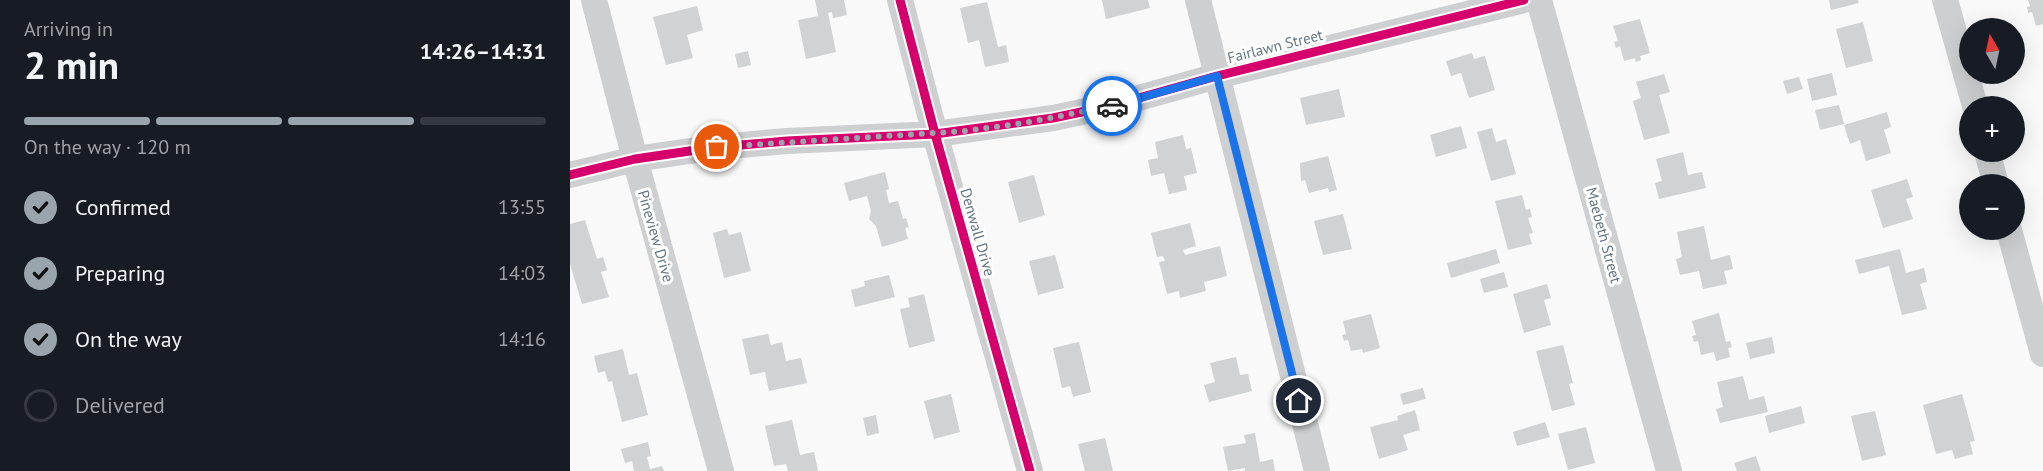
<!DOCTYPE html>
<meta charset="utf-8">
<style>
:root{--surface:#171b24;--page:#20242c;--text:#f1f3f6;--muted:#9ea1a6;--line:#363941;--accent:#99a4ac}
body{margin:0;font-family:"PT Sans",sans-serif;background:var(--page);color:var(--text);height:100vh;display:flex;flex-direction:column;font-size:22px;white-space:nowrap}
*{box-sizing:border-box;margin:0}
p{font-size:20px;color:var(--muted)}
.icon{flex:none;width:33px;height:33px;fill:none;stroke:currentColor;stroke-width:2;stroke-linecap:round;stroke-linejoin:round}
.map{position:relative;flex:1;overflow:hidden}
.drawer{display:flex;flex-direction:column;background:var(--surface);width:570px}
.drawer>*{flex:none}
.needle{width:39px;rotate:351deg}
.buttons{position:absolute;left:1389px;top:18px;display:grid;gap:12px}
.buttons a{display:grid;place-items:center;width:66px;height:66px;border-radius:50%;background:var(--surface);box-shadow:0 6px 24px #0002;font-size:30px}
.pin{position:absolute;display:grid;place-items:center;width:51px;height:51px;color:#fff;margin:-26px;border:3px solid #fff;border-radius:50%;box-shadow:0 2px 6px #0007}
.courier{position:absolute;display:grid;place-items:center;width:60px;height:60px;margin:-30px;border:4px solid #1a73e8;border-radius:50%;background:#fff;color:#222;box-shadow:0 2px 8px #0007}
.overview em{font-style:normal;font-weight:600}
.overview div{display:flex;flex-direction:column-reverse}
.overview{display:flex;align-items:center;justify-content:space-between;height:102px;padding:0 24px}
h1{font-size:39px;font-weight:600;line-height:45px}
.bar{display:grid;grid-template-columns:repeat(4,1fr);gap:9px 6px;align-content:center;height:72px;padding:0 24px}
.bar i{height:8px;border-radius:4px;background:var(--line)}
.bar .on{background:var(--accent)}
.bar p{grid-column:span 4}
ol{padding:0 24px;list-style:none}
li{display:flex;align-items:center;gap:18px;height:66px}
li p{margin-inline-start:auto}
li .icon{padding:6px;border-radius:50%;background:var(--accent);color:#111;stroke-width:4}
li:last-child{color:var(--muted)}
li i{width:33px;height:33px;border:3px solid var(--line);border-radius:50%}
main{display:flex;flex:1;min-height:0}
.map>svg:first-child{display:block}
</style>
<main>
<section class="drawer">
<div class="overview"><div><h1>2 min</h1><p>Arriving in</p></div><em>14:26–14:31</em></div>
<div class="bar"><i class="on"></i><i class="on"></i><i class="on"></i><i></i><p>On the way · 120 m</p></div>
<ol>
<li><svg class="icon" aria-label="check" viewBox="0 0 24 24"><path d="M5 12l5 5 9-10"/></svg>Confirmed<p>13:55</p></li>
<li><svg class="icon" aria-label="check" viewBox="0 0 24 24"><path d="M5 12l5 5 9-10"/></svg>Preparing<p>14:03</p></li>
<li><svg class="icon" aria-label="check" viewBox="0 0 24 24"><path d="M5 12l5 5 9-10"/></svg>On the way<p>14:16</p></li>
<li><i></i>Delivered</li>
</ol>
</section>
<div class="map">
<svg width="1473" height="471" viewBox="0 0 1473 471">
<rect width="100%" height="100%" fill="#f9f9f9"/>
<path fill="#d0d2d3" d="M245,0h29l3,15 -14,3 -1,-6 -4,1 8,39 -30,7 -8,-39 20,-4z
M532,0h46l2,8 -44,11z
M1259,0h29l1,3 -28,7z
M1458,0h15v24l-7,2 -4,-14 -4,1 -1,-6 3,-1z
M417,2l11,45 8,-2 3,17 -24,5 -6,-27 -11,3 -8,-35z
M127,6l6,24 -16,5 6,23 -27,7 -13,-48z
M1070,19l10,34 -10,3 1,4 -5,2 -1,-4 -11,3 -4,-15 -4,2 -2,-6 4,-1 -5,-15z
M1293,22l10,39 -27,7 -10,-39z
M178,51l3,14 -13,3 -3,-14z
M902,53l2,6 11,-3 10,34 -26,8 -8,-25 -10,3 -5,-15z
M1262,73l5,22 -25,6 -5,-22z
M1094,74l6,18 -11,3 11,38 -26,7 -11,-39 8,-3 -5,-16z
M1229,77l4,12 -16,5 -4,-13z
M769,89l6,28 -39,8 -6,-27z
M1269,105l5,19 -24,6 -5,-20z
M1317,112l4,15 -7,3 7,23 -25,8 -6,-21 -10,4 -6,-19z
M891,126l6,22 -31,9 -6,-22z
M922,128l4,14 10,-3 10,35 -25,7 -14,-49z
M613,135l3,14 5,-1 6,25 -13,3 3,14 -18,4 -5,-21 -13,3 -3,-16 10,-2 -3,-16z
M1113,152l5,23 14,-3 4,16 -47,11 -4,-16 7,-2 -6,-22z
M758,156l9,34 -8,2 -1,-4 -19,5 -4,-13 -4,1 -1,-18z
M315,172l4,17 -3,1 3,13 9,-2 5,18 3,-1 3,9 -4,1 3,11 -26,8 -6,-21 -7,-7 2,-8 -4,-15 -18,5 -5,-18z
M464,175l11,40 -26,8 -11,-41z
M1337,179l6,18 -7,2 7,20 -30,9 -12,-38z
M952,195l4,15 4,-1 2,8 -4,1 5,15 -4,1 3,10 -24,6 -13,-49z
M773,214l9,35 -29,6 -9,-34z
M15,220l12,39 6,-2 4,13 -6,2 8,25 -27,7 -12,-40v-40z
M620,223l6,23 -13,4 2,5 35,-9 7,30 -23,6 2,9 -26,7 -1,-7 -12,3 -8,-32 6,-1 -2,-5 -6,1 -6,-24z
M1134,226l7,34 19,-5 3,14 -9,2 3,13 -24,5 -4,-18 -19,4 -4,-16 6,-2 -5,-25z
M157,229l2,6 12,-3 10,39 -27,7 -11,-45z
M926,249l4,14 -49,15 -4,-15z
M1330,249l6,24 18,-5 3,14 -7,2 7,25 -25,6 -13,-49 -30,8 -4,-14z
M485,255l9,33 -26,7 -9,-34z
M934,272l4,15 -24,6 -4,-14z
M319,275l6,22 -40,10 -4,-17 14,-4 -1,-5z
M977,284l4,14 -7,2 7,25 -27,8 -11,-39z
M354,294l11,47 -26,7 -9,-39 10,-2 -2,-9z
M1149,313l7,29 4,-1 2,6 -4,1 2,9 -14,4 -2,-9 -13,3 -3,-14 -4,1 -2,-6 4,-1 -4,-14z
M801,314l9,34 -17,5 -1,-4 -11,2 -3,-11 -4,1 -2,-6 4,-1 -3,-13z
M198,334l3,11 11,-3 4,19 15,-3 6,25 -38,8 -4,-19 -15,3 -8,-36z
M1202,337l3,16 -25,6 -4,-16z
M509,342l12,50 -18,5 -3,-11 -8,2 -9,-40z
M993,345l10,38 -4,1 6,21 -23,6 -16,-60z
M53,349l6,26 8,-2 11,42 -26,7 -10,-41 -4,1 -3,-11 -7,2 -4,-17z
M666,357l4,18 8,-1 4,17 -43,11 -5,-17 11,-3 -5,-19z
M1173,376l6,24 15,-4 4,16 -48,11 -4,-14 7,-2 -6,-25z
M853,388l3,11 -23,6 -3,-11z
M381,394l9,38 -26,7 -10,-38z
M1392,394l13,47 -5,1 3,12 -18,5 -3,-9 -16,4 -13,-49z
M1231,406l4,17 -36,10 -4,-17z
M845,410l5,20 -17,5 5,15 -29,9 -9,-32 28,-7 -1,-4z
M1305,411l11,44 -24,6 -11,-45z
M306,415l3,18 -12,3 -4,-18z
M222,420l8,35 14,-3 4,19h-30l-2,-7 -12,2 -9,-40z
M975,422l5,15 -33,9 -4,-14z
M1016,427l9,36 -27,7 -10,-36z
M685,433l5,29 13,-3 2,12h-30v-3l-17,3 -5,-24 23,-4 -2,-8z
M535,438l8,33h-28l-7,-27z
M78,442l3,14 -4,1 3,12 12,-3 2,5h-30l-2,-10 -7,2 -4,-14z
M1186,456l5,15h-24l-3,-8z"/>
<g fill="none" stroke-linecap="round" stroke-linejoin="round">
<path stroke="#cecfd0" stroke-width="26" d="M24,0l41,159 86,312
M330,0l35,134 95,337
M628,0l119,471
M969,0l130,471
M1375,0l30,106
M1417,152l9,32
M0,175l65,-16 82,-12 70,-6 148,-7 118,-16 57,-12 107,-30 307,-76
M1439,230l34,124"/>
<g stroke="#fff" stroke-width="13">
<path id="cycleway" d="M330,0l35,134 95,337
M0,175l65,-16 82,-12 70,-6 148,-7 118,-16 57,-12 107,-30 307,-76"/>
</g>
<use href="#cycleway" stroke="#d6006c" stroke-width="9"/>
</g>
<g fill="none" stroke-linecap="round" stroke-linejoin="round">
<path stroke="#99a4ac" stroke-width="6" stroke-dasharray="0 10.8" d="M147,147l248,-16 59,-8 88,-17"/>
<path stroke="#1a73e8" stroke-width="8" d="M542,106l105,-30 82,325"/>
</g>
<g text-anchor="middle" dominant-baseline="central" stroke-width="6" stroke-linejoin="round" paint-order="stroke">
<g font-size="15" fill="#657683" stroke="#fff">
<text transform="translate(705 46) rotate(-14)">Fairlawn Street</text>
<text transform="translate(408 232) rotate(74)">Denwall Drive</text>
<text transform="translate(1034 235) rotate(75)">Maebeth Street</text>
<text transform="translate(86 236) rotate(74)">Pineview Drive</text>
</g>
</g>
</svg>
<div class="buttons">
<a><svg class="needle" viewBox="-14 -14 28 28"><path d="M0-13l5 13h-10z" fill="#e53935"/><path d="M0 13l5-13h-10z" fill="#9ea1a6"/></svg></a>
<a>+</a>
<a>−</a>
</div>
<div class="pin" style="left:147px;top:147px;background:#ea580c"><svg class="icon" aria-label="bag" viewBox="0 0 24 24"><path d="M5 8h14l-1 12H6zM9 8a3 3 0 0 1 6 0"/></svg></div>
<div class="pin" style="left:729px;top:401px;background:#1f2937"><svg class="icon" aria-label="home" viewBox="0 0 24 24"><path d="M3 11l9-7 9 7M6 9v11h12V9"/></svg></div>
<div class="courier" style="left:542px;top:106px"><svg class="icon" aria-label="car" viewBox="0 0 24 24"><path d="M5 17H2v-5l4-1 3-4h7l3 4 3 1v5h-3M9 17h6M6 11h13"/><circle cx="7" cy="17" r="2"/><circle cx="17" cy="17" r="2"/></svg></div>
</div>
</main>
